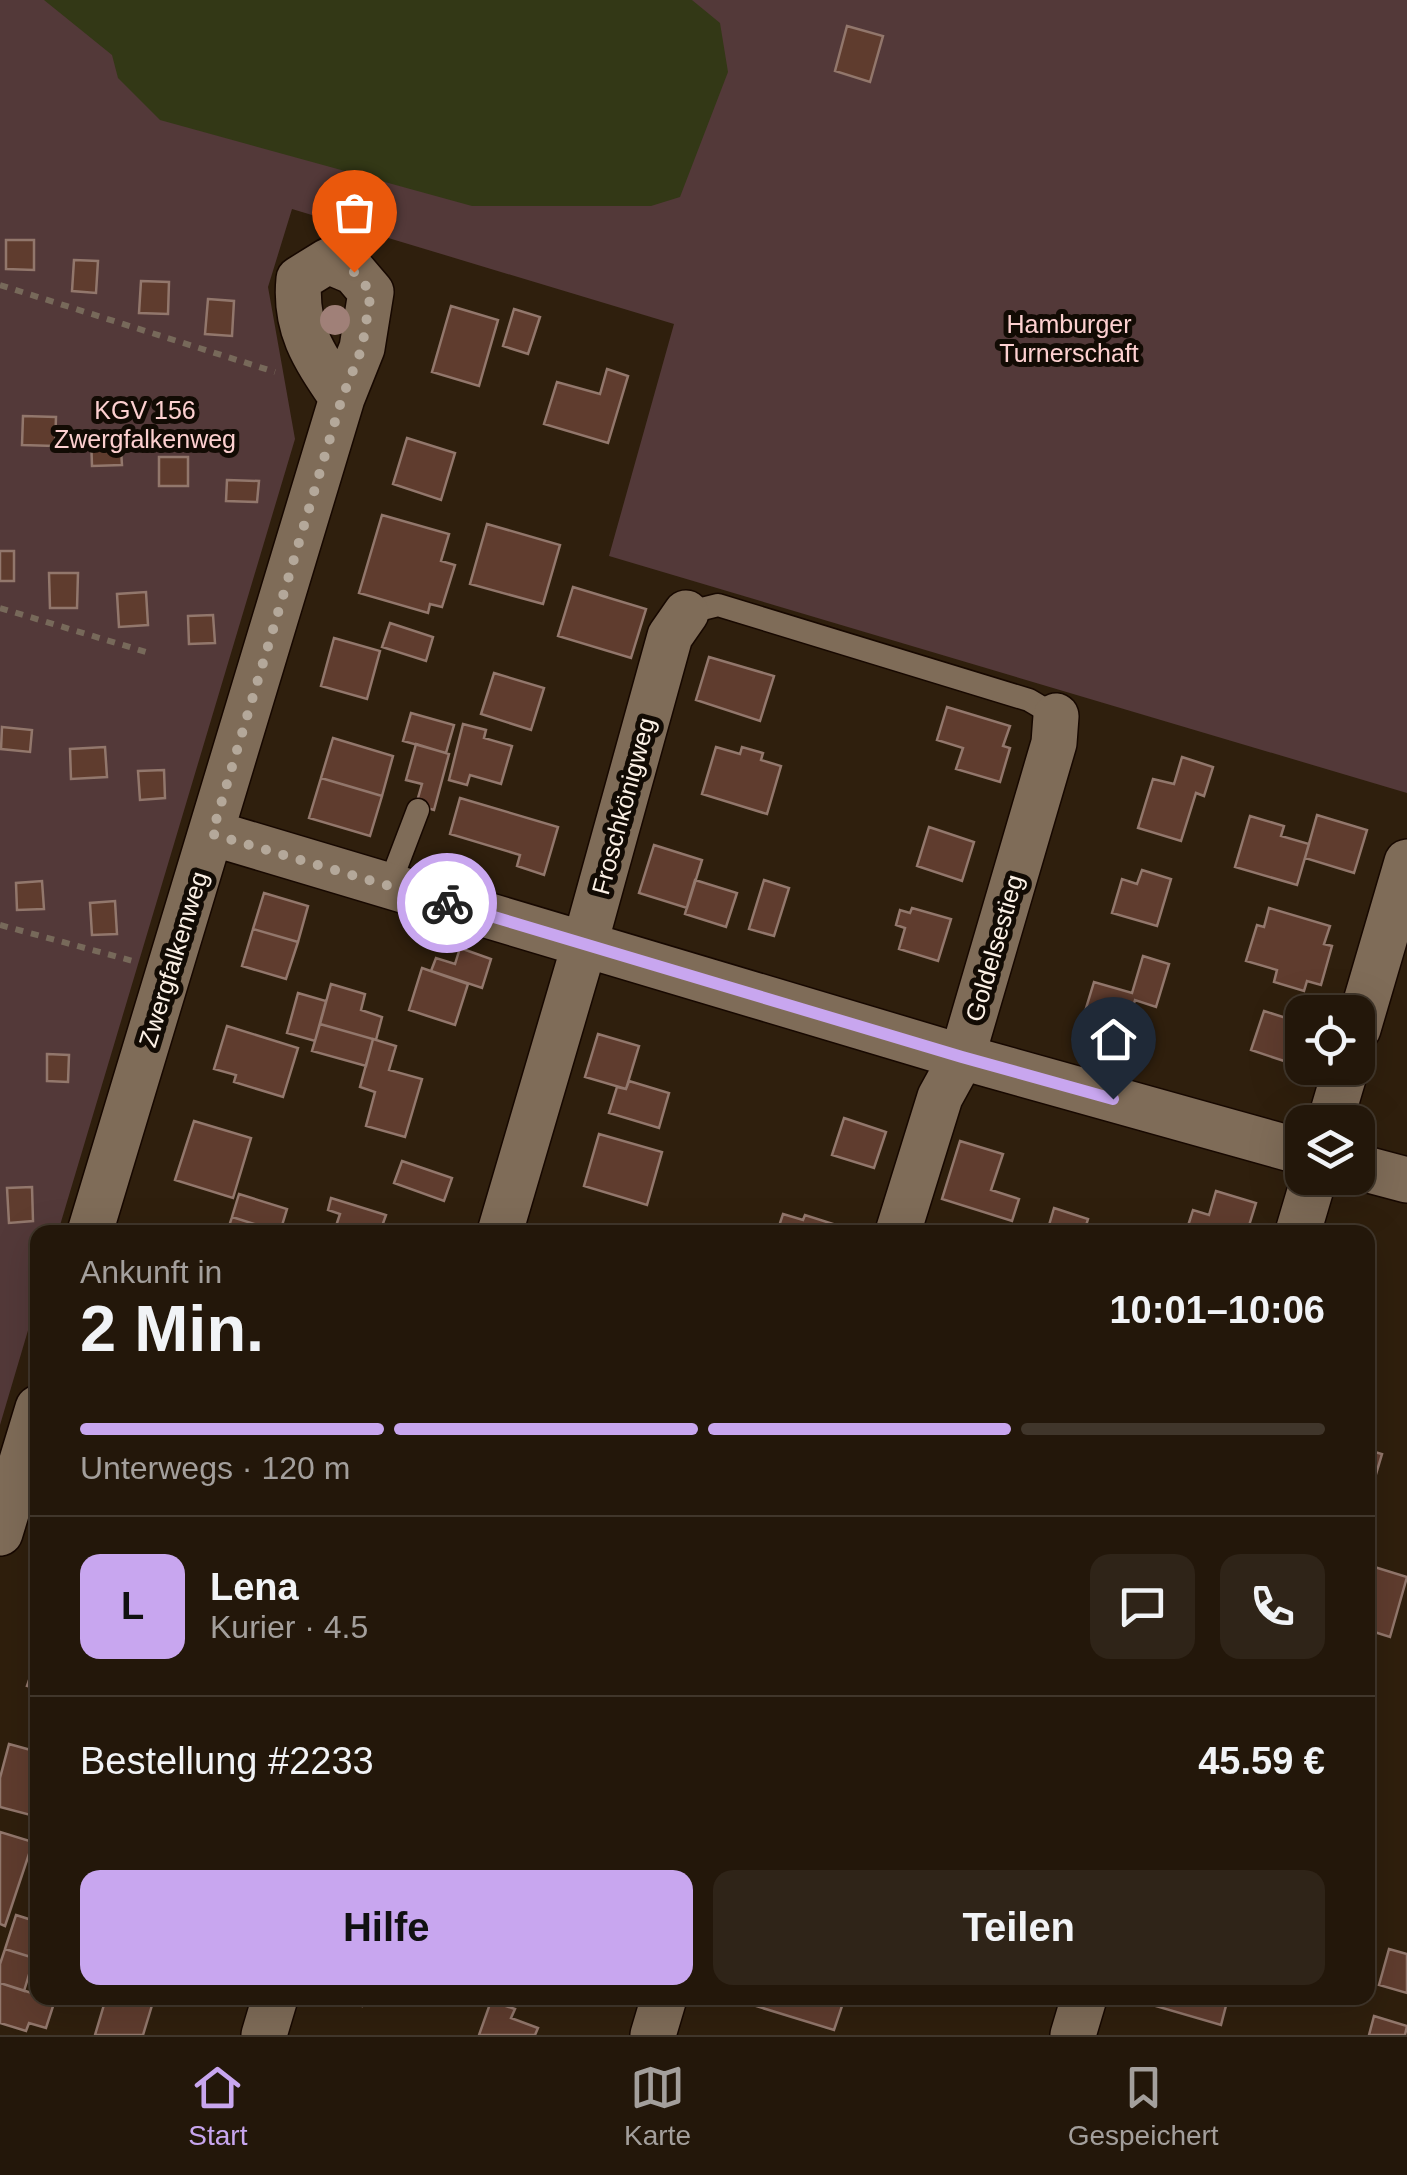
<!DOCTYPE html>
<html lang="de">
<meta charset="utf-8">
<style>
:root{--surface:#23170a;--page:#2f2418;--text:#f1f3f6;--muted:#a39f9c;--line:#40362b;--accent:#c8a6ef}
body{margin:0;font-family:Helvetica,sans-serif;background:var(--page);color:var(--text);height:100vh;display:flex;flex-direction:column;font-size:38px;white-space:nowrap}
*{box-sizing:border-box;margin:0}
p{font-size:32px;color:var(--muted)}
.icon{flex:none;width:55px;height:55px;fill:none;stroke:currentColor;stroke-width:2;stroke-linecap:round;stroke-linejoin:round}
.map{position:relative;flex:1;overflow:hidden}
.side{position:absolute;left:30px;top:1225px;width:1345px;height:780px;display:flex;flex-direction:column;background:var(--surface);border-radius:20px;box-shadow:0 10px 40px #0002,0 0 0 2px var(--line)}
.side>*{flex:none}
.fabs{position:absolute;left:1285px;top:995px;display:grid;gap:20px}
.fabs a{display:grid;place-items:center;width:90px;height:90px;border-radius:20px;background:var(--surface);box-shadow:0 10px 40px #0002,0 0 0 2px var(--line);font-size:50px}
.pin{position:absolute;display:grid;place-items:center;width:85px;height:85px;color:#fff;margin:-102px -42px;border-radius:50% 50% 50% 0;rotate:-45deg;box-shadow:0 0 10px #0007}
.pin .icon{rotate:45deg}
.courier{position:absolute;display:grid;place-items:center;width:100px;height:100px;margin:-50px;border:8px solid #c8a6ef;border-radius:50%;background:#fff;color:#222;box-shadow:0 2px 12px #0007}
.overview em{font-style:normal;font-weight:800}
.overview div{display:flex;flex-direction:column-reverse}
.overview{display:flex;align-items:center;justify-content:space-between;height:170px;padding:0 50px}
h1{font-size:65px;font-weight:800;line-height:75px}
.bar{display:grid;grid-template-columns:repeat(4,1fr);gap:15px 10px;align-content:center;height:120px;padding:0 50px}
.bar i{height:12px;border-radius:8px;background:var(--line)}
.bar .selected{background:var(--accent)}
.bar p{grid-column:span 4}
.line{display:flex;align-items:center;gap:25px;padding:0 50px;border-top:2px solid var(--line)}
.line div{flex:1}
.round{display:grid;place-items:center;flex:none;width:105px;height:105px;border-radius:20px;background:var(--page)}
.button{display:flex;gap:20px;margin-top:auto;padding:20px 50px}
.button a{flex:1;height:115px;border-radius:20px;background:var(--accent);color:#111;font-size:40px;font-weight:800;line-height:115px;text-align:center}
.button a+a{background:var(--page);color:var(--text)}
.tab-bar{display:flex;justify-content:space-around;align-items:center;height:140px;border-top:2px solid var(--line);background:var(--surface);font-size:28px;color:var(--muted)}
.tab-bar a{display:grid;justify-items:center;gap:5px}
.tab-bar .selected{color:var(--accent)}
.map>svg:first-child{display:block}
</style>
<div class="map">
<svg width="1407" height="2035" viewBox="0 0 1407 2035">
<rect width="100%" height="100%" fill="#2f1f0d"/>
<path fill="#533939" d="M0,0h1407v793l-798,-237 65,-232 -382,-115 -24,78 27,152 -237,793h-20l-1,68 -37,125z"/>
<path fill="#333816" d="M44,0h648l28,23 8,49 -48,125 -29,9h-179l-312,-86 -42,-42 -6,-23z"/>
<path fill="#5f3c2e" stroke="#92776c" stroke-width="2.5" d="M847,26l36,10 -13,46 -35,-11z
M6,240h28v30l-28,-1z
M74,260l24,1 -2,32 -24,-2z
M141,281l28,1 -1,32 -29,-1z
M208,299l26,2 -2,35 -27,-2z
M451,306l47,14 -19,66 -47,-14z
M514,309l26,8 -12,37 -25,-8z
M607,369l21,7 -20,67 -64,-19 13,-42 43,12z
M23,416l33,1 -1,29 -33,-1z
M120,436l2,29 -30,1 -1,-29z
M407,438l48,15 -14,47 -48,-16z
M159,457h29v29h-29z
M227,480l32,1 -2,21 -31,-1z
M382,515l67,19 -8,27 14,4 -13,42 -12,-3 -2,9 -69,-20z
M487,524l73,21 -17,59 -73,-20z
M0,551h14v30h-14z
M49,573h29l-1,35h-27z
M573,587l73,22 -15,49 -73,-22z
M146,592l2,33 -29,2 -2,-33z
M213,615l2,28 -26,1 -1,-28z
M390,623l43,14 -7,24 -44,-14z
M334,638l46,13 -13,48 -46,-13z
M709,657l65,19 -14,45 -64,-21z
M494,673l50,15 -13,42 -50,-16z
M947,707l63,19 -7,20 7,2 -10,34 -44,-13 7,-21 -26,-8z
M411,713l43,12 -8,28 -43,-12z
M463,724l23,6 -2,8 28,8 -11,38 -31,-9 -3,10 -18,-5z
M2,727l30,3 -2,22 -29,-3z
M333,738l60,18 -11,40 -61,-18z
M416,744l33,10 -15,56 -18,-5 6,-21 -16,-4z
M105,747l2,30 -36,2 -1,-30z
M716,747l24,7 2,-7 21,6 -2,7 20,6 -14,48 -65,-20z
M1182,757l31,10 -9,29 -8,-3 -15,48 -43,-13 15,-49 21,5z
M164,770l1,28 -25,2 -2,-29z
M321,778l61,18 -12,40 -61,-18z
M460,798l98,29 -14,48 -27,-9 3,-11 -70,-21z
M1317,815l50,15 -13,43 -49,-15z
M1250,816l34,10 -3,10 28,8 -12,41 -62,-18z
M929,827l45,15 -12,39 -45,-15z
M654,845l48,15 -15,48 -48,-15z
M1142,870l29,9 -14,47 -45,-13 10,-34 15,5z
M695,880l42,13 -11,34 -41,-13z
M764,880l25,8 -15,48 -25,-7z
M42,881l2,28 -27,1 -1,-27z
M264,893l44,13 -10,36 -45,-13z
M115,901l2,33 -25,1 -2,-32z
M912,908l39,11 -13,42 -39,-12 6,-21 -9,-3 4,-15 10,3z
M1269,908l61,18 -6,18 8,2 -11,39 -14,-4 -3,10 -30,-9 3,-12 -31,-9 11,-36 7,2z
M253,929l45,13 -12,37 -44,-13z
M460,948l31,11 -9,29 -51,-17 5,-13 19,6z
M1143,956l26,8 -13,43 -21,-7 -16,54 -43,-13 18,-59 38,11z
M422,968l46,16 -13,41 -46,-15z
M331,984l34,10 -4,16 21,7 -6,23 -56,-16z
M298,993l28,8 -11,40 -28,-8z
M1264,1011l38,12v23l-6,19 -45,-15z
M320,1024l53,15 -7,27 -54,-15z
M227,1026l71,22 -15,49 -49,-15 2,-7 -22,-6z
M598,1034l41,12 -13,43 -41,-12z
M373,1039l23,7 -7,24 33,9 -17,58 -39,-11 9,-34 -15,-5z
M47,1054l22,1 -1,27 -21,-1z
M629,1081l40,12 -10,35 -50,-15 8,-26 9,2z
M844,1118l42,14 -12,36 -42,-13z
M194,1121l57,17 -18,60 -58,-18z
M599,1134l63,18 -15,53 -63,-19z
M960,1141l43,13 -12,36 28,9 -7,22 -70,-22z
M402,1161l50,17 -8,23 -50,-18z
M32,1187l1,34 -24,2 -2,-35z
M1216,1191l40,12 -9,29h-61l7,-22 16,5z
M239,1194l48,15 -7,23 -48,-15z
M331,1198l55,17 -6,17h-46l6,-18 -12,-4z
M1054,1208l34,11 -4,13h-37z
M783,1214l20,6 2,-5 44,14 -1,3h-71z
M232,1217l48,15h-53z
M1368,1450l14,4 -14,47z
M1368,1565l39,12 -17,60 -22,-7z
M38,1654v35l-11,-3z
M9,1744l29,8v65l-38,-10v-29z
M0,1832l33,10 -28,84 -5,-2z
M16,1915l22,7 -4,36 -29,-9z
M5,1949l29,9 -10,33 -24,-8v-19z
M1389,1949l18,5v39l-28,-8z
M0,1983l38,12v3l17,2 -9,28 -17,-5 -3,8 -26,-8z
M106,1998h31l16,4 -10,33h-48z
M337,1998h28l-3,8z
M759,1998h76l-1,2 9,3 -9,27 -78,-24z
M1154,1998h74l-7,27 -69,-20z
M491,2001l24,8 -4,9 27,10 -3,7h-56z
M1374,2016l33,10 -2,9h-36z"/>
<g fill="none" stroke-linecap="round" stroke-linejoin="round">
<g stroke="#170800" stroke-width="25">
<path id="lane" d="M686,613l32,-8 311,95 27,16
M389,886l29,-76"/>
</g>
<g stroke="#170800" stroke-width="48">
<path id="street" d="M212,833l750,224 340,95
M1358,1029l49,-167
M1330,1122l16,-54
M1358,1167l49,13
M90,1232l252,-834 20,-50 9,-56 -17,-20 -26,-11 -29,18c-5,50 16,79 43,119
M500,1232l85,-289 85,-307 16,-23
M898,1232l42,-135 22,-40 92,-314 2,-27
M1298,1232l16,-54
M0,1533l38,-125
M264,2035l11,-37
M653,2035l11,-37
M1073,2035l11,-37"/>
</g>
<path stroke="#77695a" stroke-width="6" stroke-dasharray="8 8" stroke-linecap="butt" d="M0,285l275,87
M0,608l146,44
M0,925l133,36"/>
<use href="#lane" stroke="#7f6c58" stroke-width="22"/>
<use href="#street" stroke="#7f6c58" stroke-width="45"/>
</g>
<circle fill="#a08078" cx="335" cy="320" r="15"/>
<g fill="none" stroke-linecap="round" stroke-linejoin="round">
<path stroke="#b4a89a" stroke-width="10" stroke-dasharray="0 18" d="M354,272l17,20 -9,56 -20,50 -130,436 235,69"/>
<path stroke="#c8a6ef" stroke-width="12" d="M447,903l515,154 151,42"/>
</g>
<g text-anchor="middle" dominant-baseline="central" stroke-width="10" stroke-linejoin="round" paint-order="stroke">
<g font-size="25" fill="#fdd0d0" stroke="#120b04">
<text x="1069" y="324">Hamburger<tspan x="1069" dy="29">Turnerschaft</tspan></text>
<text x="145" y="410">KGV 156<tspan x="145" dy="29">Zwergfalkenweg</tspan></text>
</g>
<g font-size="25" fill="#fcf1e6" stroke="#120b04">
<text transform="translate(623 806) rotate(-75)">Froschkönigweg</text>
<text transform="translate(994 948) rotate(-74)">Goldelsestieg</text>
<text transform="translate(173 959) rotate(-73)">Zwergfalkenweg</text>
</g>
</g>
</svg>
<div class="fabs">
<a><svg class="icon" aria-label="locate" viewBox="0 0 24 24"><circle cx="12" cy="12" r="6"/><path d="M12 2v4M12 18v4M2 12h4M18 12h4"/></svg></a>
<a><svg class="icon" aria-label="layers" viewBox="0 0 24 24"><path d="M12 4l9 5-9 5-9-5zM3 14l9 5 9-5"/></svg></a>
</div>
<div class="pin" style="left:354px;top:272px;background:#ea580c"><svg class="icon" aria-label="bag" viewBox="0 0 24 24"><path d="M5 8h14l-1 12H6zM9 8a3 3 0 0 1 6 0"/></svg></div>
<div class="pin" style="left:1113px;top:1099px;background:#1f2937"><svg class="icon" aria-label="home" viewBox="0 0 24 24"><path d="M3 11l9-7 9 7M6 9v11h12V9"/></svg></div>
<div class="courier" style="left:447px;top:903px"><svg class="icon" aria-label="bike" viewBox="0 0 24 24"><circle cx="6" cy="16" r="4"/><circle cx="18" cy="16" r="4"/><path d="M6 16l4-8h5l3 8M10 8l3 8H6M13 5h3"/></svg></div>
<section class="side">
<div class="overview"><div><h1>2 Min.</h1><p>Ankunft in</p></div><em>10:01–10:06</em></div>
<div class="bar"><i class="selected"></i><i class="selected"></i><i class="selected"></i><i></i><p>Unterwegs · 120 m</p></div>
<div class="line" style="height:180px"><b class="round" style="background:var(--accent);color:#111">L</b><div><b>Lena</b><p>Kurier · 4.5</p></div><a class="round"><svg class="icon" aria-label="chat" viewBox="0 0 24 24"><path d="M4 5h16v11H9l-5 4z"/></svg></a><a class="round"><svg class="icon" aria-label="phone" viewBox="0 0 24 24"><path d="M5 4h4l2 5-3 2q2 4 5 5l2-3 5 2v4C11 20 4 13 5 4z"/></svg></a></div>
<div class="line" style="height:130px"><div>Bestellung #2233</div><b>45.59 €</b></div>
<div class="button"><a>Hilfe</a><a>Teilen</a></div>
</section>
</div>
<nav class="tab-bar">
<a class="selected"><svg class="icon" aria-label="home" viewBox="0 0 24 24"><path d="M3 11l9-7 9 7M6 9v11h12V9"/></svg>Start</a>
<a><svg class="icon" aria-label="map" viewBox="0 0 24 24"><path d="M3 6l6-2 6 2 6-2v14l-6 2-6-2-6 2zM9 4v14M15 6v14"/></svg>Karte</a>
<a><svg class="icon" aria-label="saved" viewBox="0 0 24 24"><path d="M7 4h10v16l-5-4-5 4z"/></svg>Gespeichert</a>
</nav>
